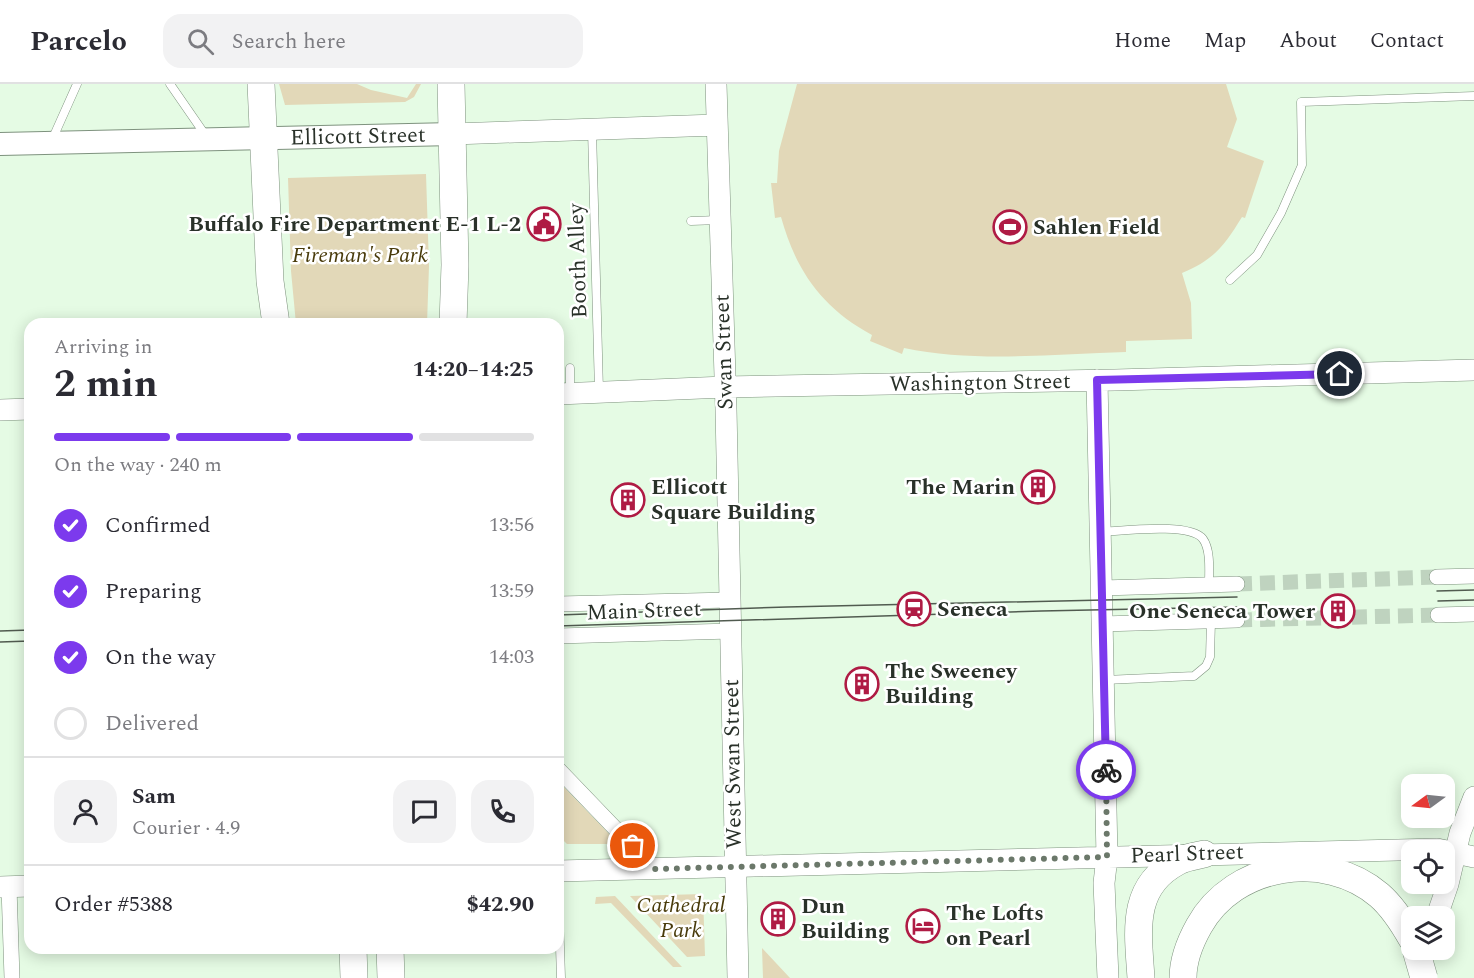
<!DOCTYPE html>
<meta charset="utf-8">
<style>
:root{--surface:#fff;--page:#f2f2f3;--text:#2b2b33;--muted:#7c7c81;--line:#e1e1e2;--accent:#7c3aed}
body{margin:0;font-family:Spectral,serif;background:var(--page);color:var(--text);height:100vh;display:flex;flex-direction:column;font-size:22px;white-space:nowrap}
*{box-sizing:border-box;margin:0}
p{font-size:20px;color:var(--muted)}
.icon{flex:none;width:33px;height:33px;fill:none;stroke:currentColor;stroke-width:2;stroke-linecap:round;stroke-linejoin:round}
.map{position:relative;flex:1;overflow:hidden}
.sheet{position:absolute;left:24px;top:234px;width:540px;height:636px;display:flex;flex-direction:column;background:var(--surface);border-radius:18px;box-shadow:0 3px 15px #0003}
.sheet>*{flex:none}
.needle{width:39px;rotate:255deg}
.buttons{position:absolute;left:1401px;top:690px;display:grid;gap:12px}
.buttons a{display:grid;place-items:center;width:54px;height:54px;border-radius:12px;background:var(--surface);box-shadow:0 3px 15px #0003;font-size:30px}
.pin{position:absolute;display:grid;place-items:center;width:51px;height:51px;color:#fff;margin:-26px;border:3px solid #fff;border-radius:50%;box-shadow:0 2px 6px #0007}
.courier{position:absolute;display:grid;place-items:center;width:60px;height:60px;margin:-30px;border:4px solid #7c3aed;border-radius:50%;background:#fff;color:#222;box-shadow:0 2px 8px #0007}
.summary em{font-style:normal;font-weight:700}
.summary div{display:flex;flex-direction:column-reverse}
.summary{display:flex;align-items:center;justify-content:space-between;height:102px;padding:0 30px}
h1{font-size:39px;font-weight:700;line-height:45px}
.bar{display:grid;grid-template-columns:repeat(4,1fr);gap:9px 6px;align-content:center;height:72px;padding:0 30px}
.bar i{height:8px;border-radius:4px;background:var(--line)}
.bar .current{background:var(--accent)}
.bar p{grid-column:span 4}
.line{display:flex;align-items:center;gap:15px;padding:0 30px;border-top:2px solid var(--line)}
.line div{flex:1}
.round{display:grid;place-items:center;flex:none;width:63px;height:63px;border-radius:18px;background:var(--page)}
ol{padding:0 30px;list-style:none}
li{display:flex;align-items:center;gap:18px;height:66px}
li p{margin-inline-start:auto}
li .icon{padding:6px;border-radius:50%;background:var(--accent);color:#fff;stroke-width:4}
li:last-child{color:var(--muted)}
li i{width:33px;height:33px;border:3px solid var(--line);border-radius:50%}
header{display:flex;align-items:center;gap:36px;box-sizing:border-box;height:84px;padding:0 30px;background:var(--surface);border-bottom:2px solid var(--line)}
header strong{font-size:28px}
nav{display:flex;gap:33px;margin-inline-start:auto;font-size:21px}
.search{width:420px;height:54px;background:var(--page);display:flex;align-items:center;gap:15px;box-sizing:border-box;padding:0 21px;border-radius:18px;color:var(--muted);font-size:22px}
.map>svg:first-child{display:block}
</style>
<header>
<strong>Parcelo</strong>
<div class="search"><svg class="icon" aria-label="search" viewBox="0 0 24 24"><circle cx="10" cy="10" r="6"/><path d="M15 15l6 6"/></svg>Search here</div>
<nav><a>Home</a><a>Map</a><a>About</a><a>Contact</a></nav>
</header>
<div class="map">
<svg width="1474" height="894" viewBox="0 0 1474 894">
<rect width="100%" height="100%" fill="#e5fbe4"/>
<path fill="#e2d8b8" d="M279,0h78l14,6 36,8 9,-14h5l-7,13 -9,5 -120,3z
M797,0h429l11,35 -10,28 37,14 -19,57 -3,-1c-18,29 -27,42 -60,56l9,30 1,36 -66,2v11c-72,2 -152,11 -222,-4l-2,6 -32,-13 2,-6c-50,-27 -76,-64 -91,-118l-6,1 -4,-35h6l2,-32z
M426,90l3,92 -2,58h-131l-5,-53 -3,-93z
M558,697l56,58 -3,5h-44l-9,-9z
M703,810l2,62 -18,1 -57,-61z
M615,812l67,71h-9l-62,-64 -16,1 1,-7z
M762,864l28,30h-27z"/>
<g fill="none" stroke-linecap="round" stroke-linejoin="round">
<path stroke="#bfd3bf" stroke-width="15" stroke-dasharray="15 8" stroke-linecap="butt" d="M1237,500l200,-7
M1237,536l201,-5"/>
<g stroke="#7e927e" stroke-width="9">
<path id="lane" d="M170,0l36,52
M592,46l7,261
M52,56l25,-56
M691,137l28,-1
M1230,196l27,-25 24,-42 21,-48 -1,-63 173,-6
M570,284v23
M1101,448c21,-1 89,-10 102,7 8,11 6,32 6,46
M1105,596l89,-4 12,-10 4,-9 1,-36
M558,801l3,93"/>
</g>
<g stroke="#7e927e" stroke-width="16">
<path id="street" d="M1437,493l37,-1
M1102,504l135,-4
M558,520l172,-4
M1438,531l36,-1
M1102,540l135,-4
M558,552l173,-5
M558,685l96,100
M9,803l3,91"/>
</g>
<g stroke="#7e927e" stroke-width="22">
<path id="secondary" d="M716,0l10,325 12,569
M453,50l264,-9
M1097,296l10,477 -3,26 4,95
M558,310l167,-7 390,-7 359,-10
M0,326l30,-1
M558,787l879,-22 37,8
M0,803l30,-1
M1437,832l11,-32 12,-51 14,-36"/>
</g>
<g stroke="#7e927e" stroke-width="24">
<g id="primary">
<path id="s1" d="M0,60l453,-10"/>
</g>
</g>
<g stroke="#7e927e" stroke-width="28">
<path id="highway" d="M261,0l9,197 6,43
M451,0l4,181 -2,59
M353,864l1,30
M390,864l1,30
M1141,894c-3,-46 -11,-91 36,-116 8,-5 19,-6 27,-8
M1183,894c0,-19 7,-36 16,-52 35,-63 126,-77 180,-31 14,12 24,28 33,44"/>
</g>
<use href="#lane" stroke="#fff" stroke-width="8"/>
<use href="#street" stroke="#fff" stroke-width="15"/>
<use href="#secondary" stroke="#fff" stroke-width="21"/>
<use href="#primary" stroke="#fff" stroke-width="22"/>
<use href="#highway" stroke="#fff" stroke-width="27"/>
<path stroke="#515b50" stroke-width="1.5" d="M1437,507l37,-1
M1438,517l36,-1
M558,531l229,-8 450,-10
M558,542l483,-15 196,-4
M0,547l30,-1
M0,558l30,-1"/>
<g stroke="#7e927e" stroke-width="28" stroke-linecap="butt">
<path id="highway-bridge" d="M1416,866l8,28"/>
</g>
<use href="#highway-bridge" stroke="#fff" stroke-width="27"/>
</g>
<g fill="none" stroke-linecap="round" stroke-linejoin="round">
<path stroke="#6b786a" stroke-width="6" stroke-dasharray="0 10.8" d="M633,762l21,23 453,-12 -1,-87"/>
<path stroke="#7c3aed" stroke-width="8" d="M1106,686l-9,-390 243,-6"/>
</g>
<defs>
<g id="civic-ring" transform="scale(1.725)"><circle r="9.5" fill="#fff" stroke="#af1b44" stroke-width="1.5"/><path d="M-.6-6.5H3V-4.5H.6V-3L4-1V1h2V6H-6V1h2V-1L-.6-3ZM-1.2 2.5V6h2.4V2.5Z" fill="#af1b44"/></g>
<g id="stadium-ring" transform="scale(1.725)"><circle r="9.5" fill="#fff" stroke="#af1b44" stroke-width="1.5"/><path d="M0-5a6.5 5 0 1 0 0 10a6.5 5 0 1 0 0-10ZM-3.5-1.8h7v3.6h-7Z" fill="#af1b44"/></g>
<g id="building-ring" transform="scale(1.725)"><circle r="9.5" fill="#fff" stroke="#af1b44" stroke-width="1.5"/><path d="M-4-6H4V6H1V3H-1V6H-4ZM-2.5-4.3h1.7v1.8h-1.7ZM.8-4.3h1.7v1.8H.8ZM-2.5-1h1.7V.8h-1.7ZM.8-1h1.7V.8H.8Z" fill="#af1b44"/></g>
<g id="station-ring" transform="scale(1.725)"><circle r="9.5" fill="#fff" stroke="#af1b44" stroke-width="1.5"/><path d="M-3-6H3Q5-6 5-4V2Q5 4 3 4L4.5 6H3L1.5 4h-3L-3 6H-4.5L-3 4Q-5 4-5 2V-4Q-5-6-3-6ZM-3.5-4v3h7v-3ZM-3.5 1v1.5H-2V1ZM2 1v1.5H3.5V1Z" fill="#af1b44"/></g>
<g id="hotel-ring" transform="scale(1.725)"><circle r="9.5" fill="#fff" stroke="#af1b44" stroke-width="1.5"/><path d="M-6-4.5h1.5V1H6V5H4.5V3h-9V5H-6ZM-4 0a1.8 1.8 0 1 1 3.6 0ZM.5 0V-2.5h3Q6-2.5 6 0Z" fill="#af1b44"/></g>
</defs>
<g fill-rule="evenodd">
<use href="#civic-ring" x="544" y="140"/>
<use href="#stadium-ring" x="1010" y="143"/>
<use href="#building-ring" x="1038" y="403"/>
<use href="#building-ring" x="628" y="416"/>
<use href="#station-ring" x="914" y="525"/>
<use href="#building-ring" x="1338" y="527"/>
<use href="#building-ring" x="862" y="600"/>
<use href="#building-ring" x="778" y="835"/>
<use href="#hotel-ring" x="923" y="842"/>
</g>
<g text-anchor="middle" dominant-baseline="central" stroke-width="5" stroke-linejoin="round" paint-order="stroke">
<g font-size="22" fill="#293129" stroke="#fff">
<text stroke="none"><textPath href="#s1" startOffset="358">Ellicott Street</textPath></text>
<text transform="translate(578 177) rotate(-92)">Booth Alley</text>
<text transform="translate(724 268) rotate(-92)">Swan Street</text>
<text transform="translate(980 299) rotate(-1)">Washington Street</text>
<text transform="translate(644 527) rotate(-2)">Main Street</text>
<text transform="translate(733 680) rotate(-91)">West Swan Street</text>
<text transform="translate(1187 770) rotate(-2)">Pearl Street</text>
</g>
<g font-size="22" font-weight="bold" fill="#293129" stroke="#fff" text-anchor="start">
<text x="521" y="140" text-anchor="end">Buffalo Fire Department E-1 L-2</text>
<text x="1033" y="143">Sahlen Field</text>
<text x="651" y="403">Ellicott<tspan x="651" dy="25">Square Building</tspan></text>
<text x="1015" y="403" text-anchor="end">The Marin</text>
<text x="937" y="525">Seneca</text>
<text x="1315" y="527" text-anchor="end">One Seneca Tower</text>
<text x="885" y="587">The Sweeney<tspan x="885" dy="25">Building</tspan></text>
<text x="801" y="822">Dun<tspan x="801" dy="25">Building</tspan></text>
<text x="946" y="829">The Lofts<tspan x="946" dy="25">on Pearl</tspan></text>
</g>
<g font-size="22" font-style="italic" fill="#493b0b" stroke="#fff">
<text x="360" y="171">Fireman's Park</text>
<text x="681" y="821">Cathedral<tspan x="681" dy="25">Park</tspan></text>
</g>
</g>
</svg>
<div class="buttons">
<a><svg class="needle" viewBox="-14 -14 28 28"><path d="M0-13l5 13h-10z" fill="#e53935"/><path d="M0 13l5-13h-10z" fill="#7c7c81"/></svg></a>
<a><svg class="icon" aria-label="locate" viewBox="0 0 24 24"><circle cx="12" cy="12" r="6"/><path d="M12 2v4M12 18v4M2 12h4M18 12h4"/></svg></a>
<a><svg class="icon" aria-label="layers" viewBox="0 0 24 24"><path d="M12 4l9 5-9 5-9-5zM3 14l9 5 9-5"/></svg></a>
</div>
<div class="pin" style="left:633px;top:762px;background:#ea580c"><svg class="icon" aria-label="bag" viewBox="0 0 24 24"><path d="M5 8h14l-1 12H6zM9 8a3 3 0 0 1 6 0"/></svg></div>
<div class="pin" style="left:1340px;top:290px;background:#1f2937"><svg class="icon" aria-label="home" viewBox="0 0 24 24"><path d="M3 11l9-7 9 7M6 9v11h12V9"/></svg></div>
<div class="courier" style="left:1106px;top:686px"><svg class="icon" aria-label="bike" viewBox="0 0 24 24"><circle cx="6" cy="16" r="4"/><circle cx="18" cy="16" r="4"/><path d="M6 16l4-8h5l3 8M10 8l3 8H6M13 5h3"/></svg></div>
<section class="sheet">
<div class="summary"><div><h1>2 min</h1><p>Arriving in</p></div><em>14:20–14:25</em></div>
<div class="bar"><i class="current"></i><i class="current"></i><i class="current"></i><i></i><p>On the way · 240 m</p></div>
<ol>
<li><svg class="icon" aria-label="check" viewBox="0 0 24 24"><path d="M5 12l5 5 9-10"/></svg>Confirmed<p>13:56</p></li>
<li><svg class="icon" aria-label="check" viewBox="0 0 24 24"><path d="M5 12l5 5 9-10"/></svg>Preparing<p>13:59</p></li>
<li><svg class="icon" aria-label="check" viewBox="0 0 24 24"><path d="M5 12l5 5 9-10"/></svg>On the way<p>14:03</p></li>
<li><i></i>Delivered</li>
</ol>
<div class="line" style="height:108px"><a class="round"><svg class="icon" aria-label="person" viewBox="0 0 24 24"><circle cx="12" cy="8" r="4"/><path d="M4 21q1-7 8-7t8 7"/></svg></a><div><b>Sam</b><p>Courier · 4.9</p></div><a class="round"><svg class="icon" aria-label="chat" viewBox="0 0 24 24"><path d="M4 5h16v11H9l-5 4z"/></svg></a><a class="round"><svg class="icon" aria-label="phone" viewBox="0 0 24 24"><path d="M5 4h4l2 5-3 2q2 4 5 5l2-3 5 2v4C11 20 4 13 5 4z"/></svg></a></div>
<div class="line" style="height:78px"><div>Order #5388</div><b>$42.90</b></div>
</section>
</div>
